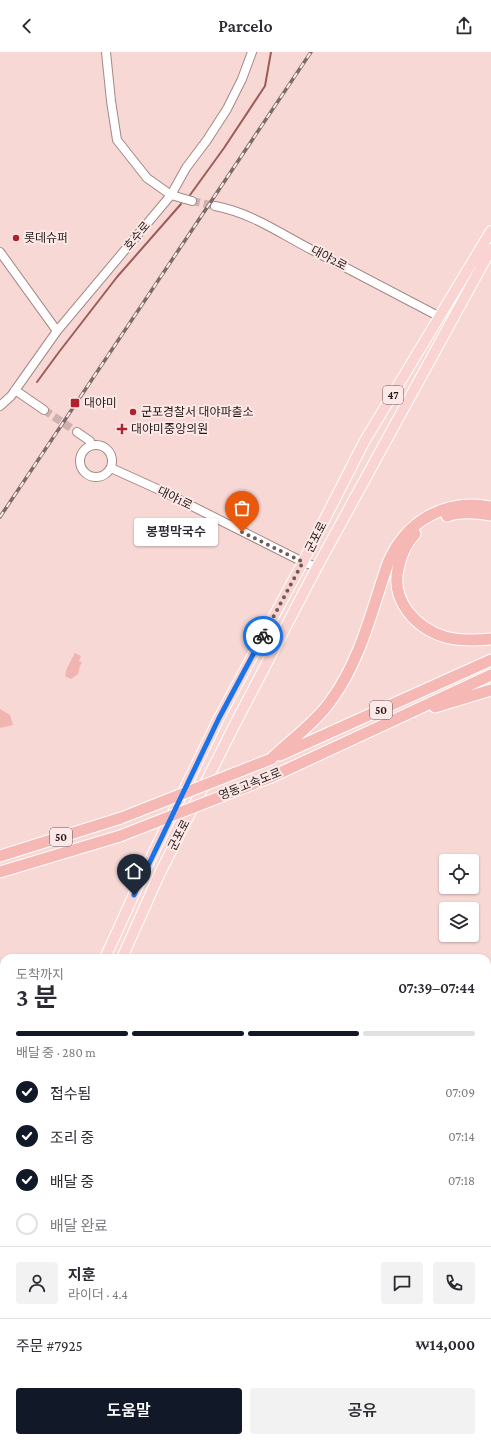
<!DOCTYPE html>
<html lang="ko">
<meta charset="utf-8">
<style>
:root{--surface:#fff;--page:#f2f2f3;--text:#2b2b33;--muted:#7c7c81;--line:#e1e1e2;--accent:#111827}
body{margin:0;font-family:"Crimson Pro","Noto Sans KR",serif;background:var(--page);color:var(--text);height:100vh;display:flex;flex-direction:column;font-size:15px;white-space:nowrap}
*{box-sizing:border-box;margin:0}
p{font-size:13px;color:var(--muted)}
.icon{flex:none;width:22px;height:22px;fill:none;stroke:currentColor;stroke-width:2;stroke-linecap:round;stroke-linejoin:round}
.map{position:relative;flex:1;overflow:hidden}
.drawer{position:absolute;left:0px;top:902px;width:491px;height:488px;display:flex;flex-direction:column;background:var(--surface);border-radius:12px 12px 0 0;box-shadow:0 1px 3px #0004}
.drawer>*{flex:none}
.tools{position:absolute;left:439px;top:802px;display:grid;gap:8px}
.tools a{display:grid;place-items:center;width:40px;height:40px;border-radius:4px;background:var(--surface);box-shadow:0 1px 3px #0004;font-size:20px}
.pin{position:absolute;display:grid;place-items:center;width:34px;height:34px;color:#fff;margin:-41px -17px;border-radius:50% 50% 50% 0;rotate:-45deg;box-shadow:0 0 4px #0007}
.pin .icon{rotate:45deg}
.courier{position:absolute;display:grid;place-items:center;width:40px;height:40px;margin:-20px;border:3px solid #1a73e8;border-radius:50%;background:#fff;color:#222;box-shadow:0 1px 5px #0007}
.bubble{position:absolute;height:28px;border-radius:4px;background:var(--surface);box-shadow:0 1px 3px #0004;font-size:13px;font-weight:600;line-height:28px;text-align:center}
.head em{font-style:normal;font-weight:600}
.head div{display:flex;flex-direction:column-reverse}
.head{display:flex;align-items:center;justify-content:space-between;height:68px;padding:0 16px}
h1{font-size:26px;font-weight:600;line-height:30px}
.bar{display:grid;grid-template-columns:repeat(4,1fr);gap:6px 4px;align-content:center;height:48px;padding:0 16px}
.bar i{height:5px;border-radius:3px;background:var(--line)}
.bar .selected{background:var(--accent)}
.bar p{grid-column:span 4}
.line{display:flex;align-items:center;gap:10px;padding:0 16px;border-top:1px solid var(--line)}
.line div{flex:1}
.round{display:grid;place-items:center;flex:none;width:42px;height:42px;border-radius:4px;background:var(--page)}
ol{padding:0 16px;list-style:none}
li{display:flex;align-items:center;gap:12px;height:44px}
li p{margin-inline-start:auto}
li .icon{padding:4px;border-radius:50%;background:var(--accent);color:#fff;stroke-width:4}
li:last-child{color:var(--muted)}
li i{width:22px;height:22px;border:2px solid var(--line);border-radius:50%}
.cta{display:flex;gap:8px;margin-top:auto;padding:8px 16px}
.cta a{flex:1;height:46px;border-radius:4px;background:var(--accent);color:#fff;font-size:16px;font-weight:600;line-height:46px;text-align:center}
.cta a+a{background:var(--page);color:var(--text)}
header{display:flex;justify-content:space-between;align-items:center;height:52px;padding:0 16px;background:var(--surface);font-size:18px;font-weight:600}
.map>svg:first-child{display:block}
</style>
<header><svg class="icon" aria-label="back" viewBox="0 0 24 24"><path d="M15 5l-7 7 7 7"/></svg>Parcelo<svg class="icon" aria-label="share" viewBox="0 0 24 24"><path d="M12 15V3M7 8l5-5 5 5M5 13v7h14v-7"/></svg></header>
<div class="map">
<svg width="491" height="1390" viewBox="0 0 491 1390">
<rect width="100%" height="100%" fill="#f7d8d5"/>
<path fill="#f0b5b0" d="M75,601l6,3 -2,5 3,1 -2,4 -2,8 -7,5 -6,-3 2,-8z
M0,657l10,6 3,10 -13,3z
M491,1293v49l-4,-1v-46z
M98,1386h104l-5,4h-102z"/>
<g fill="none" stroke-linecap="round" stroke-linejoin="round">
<path stroke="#9d5c58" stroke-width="2" d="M190,143l34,-47 41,-62 6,-34
M37,330l22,-30 58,-75 64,-73
M0,1286l4,-8"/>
<path stroke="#cdb2af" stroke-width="8" stroke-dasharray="8 4" stroke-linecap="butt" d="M192,149l23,5
M44,358l33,22"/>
<g stroke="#a48885" stroke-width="10">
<path id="minor" d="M106,0l5,49 6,39 30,38 24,17 21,6
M215,154c37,7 66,28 99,45 42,22 84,44 126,66
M0,200l57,79
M15,338l29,20
M0,354l11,-10 46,-65 114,-136 15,-27 21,-28 20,-31 15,-30 10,-27
M77,380l13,9v5
M80 409a16 16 0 1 1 32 0a16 16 0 1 1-32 0Z
M111,416l53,24 139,70 14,5"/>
</g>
<g stroke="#fff" stroke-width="12">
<path id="major" d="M105,906l40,-88 74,-152 84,-156 61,-120 127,-211
M122,906l37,-83 75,-149 83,-159 174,-318
M0,1153l4,-6
M0,1171l4,-11
M0,1192h4"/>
</g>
<g stroke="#fff" stroke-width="13">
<path id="highway" d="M447,464c14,-5 30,-3 44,-1
M415,482c-10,10 -14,21 -17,35 -7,32 18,59 47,68 15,4 31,3 46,2
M435,655l56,-17
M280,703l211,-95
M271,707c19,-18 47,-39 61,-60 29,-40 40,-90 56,-136 18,-42 57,-65 103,-56
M271,725l220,-102
M0,804l121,-38
M0,820l120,-36
M487,967l4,-3
M487,992l4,-5
M487,1017l4,-4
M0,1215l4,-12
M0,1251l4,-1
M0,1330l4,-6"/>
</g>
<use href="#minor" stroke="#fff" stroke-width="8"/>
<use href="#major" stroke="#f9d4d2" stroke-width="10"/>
<use href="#highway" stroke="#f5b8b4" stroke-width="11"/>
<g stroke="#7e6b69" stroke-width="3.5">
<path id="rail" d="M0,465l311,-465"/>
</g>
<use href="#rail" stroke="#fce8e7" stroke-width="2" stroke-dasharray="6" stroke-linecap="butt"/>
<g stroke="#fff" stroke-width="13" stroke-linecap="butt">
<path id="highway-bridge" d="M121,766l150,-59
M120,784l151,-59"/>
</g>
<use href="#highway-bridge" stroke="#f5b8b4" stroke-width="11"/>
</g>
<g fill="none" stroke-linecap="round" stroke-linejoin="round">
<path stroke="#6e5c5a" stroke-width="4" stroke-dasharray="0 7.2" d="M242,480l61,30 -40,74"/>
<path stroke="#1a73e8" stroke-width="5" d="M134,843l85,-177 44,-82"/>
</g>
<g fill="#b2202b" stroke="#fce8e7" stroke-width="1.5">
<circle cx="16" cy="186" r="4"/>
<rect x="70" y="346" width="10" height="10" rx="2"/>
<circle cx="133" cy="360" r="4"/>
<path d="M120 371h4v4h4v4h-4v4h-4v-4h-4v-4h4z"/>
</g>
<g text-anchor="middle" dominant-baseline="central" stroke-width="4" stroke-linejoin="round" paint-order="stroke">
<g fill="#fce8e7" stroke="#655756" stroke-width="1">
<rect x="383" y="334" width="20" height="18" rx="3"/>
<rect x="370" y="649" width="22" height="18" rx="3"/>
<rect x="50" y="776" width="22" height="18" rx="3"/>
</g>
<g font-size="11" font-weight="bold" fill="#241918">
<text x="393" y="343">47</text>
<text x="381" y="658">50</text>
<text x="61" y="785">50</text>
</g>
<g font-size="12" fill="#241918" stroke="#fce8e7">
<text transform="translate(137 184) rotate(-50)">호수로</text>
<text transform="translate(329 206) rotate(28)">대야2로</text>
<text transform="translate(175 446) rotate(26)">대야1로</text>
<text transform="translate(316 485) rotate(-63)">군포로</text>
<text transform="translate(250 732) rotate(-22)">영동고속도로</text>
<text transform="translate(179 783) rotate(-63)">군포로</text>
</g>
<g font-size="12" fill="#241918" stroke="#fce8e7" text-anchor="start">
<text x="24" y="186">롯데슈퍼</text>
<text x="84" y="351">대야미</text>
<text x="141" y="360">군포경찰서 대야파출소</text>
<text x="131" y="377">대야미중앙의원</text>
</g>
</g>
</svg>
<div class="tools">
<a><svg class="icon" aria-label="locate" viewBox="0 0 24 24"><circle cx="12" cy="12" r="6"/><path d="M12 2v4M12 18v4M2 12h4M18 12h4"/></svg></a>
<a><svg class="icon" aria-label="layers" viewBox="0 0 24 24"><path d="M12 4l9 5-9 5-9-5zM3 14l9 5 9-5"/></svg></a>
</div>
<div class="pin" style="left:242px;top:480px;background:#ea580c"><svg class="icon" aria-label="bag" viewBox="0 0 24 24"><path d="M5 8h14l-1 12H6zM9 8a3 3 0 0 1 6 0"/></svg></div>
<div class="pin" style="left:134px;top:843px;background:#1f2937"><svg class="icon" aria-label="home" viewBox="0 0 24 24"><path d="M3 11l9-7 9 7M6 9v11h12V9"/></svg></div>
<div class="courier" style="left:263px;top:584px"><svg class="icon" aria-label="bike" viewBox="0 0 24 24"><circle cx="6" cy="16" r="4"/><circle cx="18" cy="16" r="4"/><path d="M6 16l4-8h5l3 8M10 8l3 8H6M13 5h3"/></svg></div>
<div class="bubble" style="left:134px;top:466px;width:84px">봉평막국수</div>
<section class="drawer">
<div class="head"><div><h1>3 분</h1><p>도착까지</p></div><em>07:39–07:44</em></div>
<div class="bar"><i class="selected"></i><i class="selected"></i><i class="selected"></i><i></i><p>배달 중 · 280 m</p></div>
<ol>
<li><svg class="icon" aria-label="check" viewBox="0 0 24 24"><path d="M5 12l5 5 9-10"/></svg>접수됨<p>07:09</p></li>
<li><svg class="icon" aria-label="check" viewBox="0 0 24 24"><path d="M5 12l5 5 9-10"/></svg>조리 중<p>07:14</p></li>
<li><svg class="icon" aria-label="check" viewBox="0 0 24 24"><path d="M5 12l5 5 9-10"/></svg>배달 중<p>07:18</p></li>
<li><i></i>배달 완료</li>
</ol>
<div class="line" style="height:72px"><a class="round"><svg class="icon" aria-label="person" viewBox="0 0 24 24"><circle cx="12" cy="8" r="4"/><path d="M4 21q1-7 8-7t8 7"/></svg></a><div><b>지훈</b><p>라이더 · 4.4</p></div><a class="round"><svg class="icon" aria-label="chat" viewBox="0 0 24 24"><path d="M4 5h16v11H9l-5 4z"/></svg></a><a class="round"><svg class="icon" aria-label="phone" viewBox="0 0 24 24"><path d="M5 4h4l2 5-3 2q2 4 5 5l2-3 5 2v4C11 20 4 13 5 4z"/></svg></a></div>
<div class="line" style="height:52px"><div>주문 #7925</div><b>₩14,000</b></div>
<div class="cta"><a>도움말</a><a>공유</a></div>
</section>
</div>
